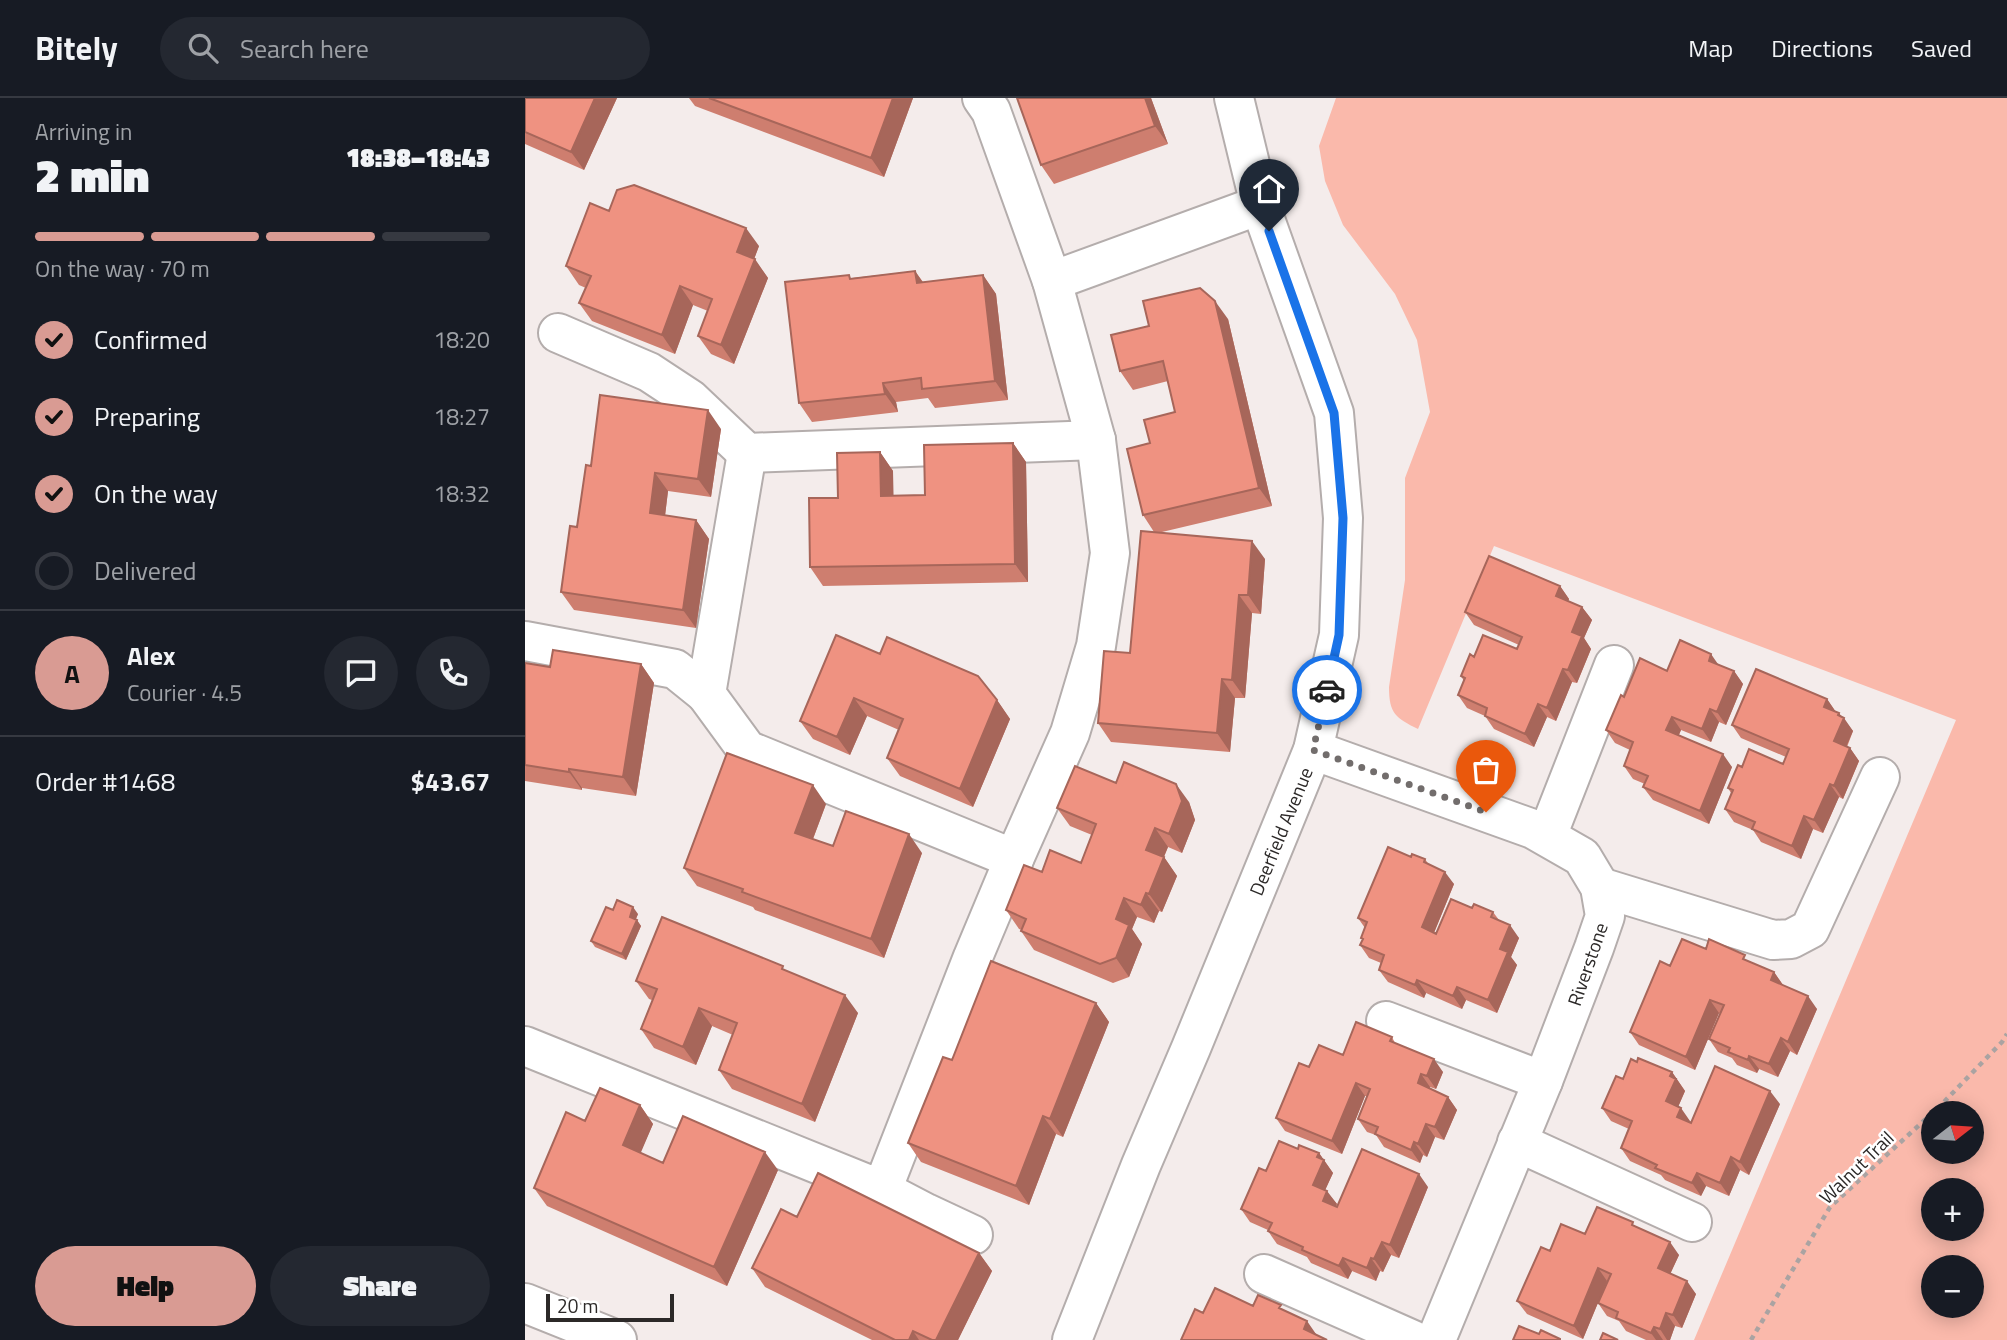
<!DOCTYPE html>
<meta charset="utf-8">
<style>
:root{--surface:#171b24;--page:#242831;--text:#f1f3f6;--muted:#9ea1a6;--line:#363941;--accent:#d99b93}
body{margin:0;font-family:"Titillium Web",sans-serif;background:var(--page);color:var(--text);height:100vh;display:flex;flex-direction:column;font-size:26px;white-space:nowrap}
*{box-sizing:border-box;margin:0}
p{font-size:23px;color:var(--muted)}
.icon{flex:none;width:38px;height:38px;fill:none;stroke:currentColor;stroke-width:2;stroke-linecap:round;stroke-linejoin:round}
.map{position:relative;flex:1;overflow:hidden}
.panel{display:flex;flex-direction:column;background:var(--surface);width:525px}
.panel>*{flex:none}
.needle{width:46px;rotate:73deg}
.tools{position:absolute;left:1396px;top:1003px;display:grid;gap:14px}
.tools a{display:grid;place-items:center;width:63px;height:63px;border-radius:50%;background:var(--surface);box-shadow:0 4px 18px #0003;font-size:35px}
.scale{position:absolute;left:21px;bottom:18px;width:128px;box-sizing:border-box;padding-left:7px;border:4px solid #2c2928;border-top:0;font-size:19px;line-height:24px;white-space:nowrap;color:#2c2928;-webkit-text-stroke:5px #fff;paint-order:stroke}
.pin{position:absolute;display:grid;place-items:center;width:60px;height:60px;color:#fff;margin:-72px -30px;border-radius:50% 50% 50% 0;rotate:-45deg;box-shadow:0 0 7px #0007}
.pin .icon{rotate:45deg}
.courier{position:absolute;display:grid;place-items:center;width:70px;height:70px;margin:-35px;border:5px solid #1a73e8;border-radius:50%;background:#fff;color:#222;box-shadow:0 2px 9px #0007}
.overview em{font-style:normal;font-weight:800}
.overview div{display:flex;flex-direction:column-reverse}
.overview{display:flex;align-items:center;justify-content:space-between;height:119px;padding:0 35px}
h1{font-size:46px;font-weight:800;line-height:52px}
.bar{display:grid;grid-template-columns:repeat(4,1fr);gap:10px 7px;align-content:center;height:84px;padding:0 35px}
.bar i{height:9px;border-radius:5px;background:var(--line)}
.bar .active{background:var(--accent)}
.bar p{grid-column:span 4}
.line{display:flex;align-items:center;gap:18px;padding:0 35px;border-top:2px solid var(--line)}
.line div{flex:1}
.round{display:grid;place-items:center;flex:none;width:74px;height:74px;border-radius:37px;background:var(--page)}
ol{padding:0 35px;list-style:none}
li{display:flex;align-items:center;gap:21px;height:77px}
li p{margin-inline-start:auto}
li .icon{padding:7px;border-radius:50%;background:var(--accent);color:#111;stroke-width:4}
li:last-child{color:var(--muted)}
li i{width:38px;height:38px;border:4px solid var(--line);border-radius:50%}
.primary-button{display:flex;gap:14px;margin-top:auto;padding:14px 35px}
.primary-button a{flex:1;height:80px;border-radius:42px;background:var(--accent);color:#111;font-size:28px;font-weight:800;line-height:80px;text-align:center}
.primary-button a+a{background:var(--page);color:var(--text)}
header{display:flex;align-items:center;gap:42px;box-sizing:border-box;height:98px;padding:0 35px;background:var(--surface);border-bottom:2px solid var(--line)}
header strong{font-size:33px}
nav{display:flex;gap:38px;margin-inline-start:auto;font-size:24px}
.search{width:490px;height:63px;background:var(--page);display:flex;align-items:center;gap:18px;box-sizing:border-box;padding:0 24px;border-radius:38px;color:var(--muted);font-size:26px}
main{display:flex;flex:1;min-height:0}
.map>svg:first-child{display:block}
</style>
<header>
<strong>Bitely</strong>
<div class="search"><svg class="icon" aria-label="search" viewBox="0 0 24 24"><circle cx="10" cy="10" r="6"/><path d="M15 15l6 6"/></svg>Search here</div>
<nav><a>Map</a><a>Directions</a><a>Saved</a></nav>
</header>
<main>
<section class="panel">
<div class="overview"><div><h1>2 min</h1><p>Arriving in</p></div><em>18:38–18:43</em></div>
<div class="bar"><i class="active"></i><i class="active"></i><i class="active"></i><i></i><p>On the way · 70 m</p></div>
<ol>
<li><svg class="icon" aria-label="check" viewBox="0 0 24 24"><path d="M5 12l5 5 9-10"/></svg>Confirmed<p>18:20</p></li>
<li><svg class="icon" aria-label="check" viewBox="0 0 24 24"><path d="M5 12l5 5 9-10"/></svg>Preparing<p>18:27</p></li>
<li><svg class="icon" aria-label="check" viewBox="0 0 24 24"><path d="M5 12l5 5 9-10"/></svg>On the way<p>18:32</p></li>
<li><i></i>Delivered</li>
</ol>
<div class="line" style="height:126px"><b class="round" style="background:var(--accent);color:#111">A</b><div><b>Alex</b><p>Courier · 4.5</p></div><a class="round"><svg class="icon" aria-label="chat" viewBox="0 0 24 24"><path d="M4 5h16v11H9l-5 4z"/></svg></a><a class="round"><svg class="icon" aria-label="phone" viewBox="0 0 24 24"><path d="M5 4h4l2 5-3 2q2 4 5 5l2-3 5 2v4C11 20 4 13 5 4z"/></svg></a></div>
<div class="line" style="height:91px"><div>Order #1468</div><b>$43.67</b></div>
<div class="primary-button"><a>Help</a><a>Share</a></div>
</section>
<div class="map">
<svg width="1482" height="1242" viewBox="0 0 1482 1242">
<rect width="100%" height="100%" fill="#f4eceb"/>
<path fill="#fab9ab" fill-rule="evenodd" d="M811,0h671v1242h-313l262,-620 -462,-174 -76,183c-22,-11 -29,-15 -29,-42l16,-107v-102l25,-66 -13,-72 -22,-46 -52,-69 -18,-44 -6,-35zM1409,1015h38v39h-38zM1409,1092h38v38h-38zM1409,1169h38v39h-38z"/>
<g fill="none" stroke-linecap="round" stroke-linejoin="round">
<g stroke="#b4adac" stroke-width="42">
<g id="minor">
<path d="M527,183l208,-76"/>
<path d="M33,235l91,39 41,27 57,54 349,-13"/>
<path d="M222,355l-41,241 41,56 267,109"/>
<path d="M0,543l150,28 31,25"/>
<path d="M788,652l220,79 49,28 18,30 5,29 -11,32 -51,133 -107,259"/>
<path d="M1022,738l67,-171"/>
<path d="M1075,789l173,53 18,-1 19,-10 70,-152"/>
<path d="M861,923l157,60"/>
<path d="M0,948l357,144 91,-233 41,-98 56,-126 26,-87 14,-93 -14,-113 -44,-159 -61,-170 -9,-13"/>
<path d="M992,1044l175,80"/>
<path d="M357,1092l44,23 47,22"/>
<path d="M739,1176l149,66"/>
<path d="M0,1205l92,37"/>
<path id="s1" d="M547,1242l69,-175 50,-117 122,-298 26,-115 4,-117 -9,-105 -74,-208 -26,-107"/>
</g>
</g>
<path stroke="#aaa3a2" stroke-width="4.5" stroke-dasharray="5 5" stroke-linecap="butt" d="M1226,1242l79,-133 111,-102 61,-63 5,-8"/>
<use href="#minor" stroke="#fff" stroke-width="38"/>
</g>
<path fill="#ce7e6f" d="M0,0h92l-33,72 -59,-26z
M164,0h224l-29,79 -189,-71z
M492,0h134l17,46 -114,40 -13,-19z
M84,113l150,35 -5,13 14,19 -34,86 -23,-10 -13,-18 10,-25 -15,-6 -18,49 -83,-33 -13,-18 7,-15 -7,-3 -13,-19z
M390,173l8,11 60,-7 13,19 12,106 -73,8 -7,-10 -32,4 2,10 -86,10 -13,-19 53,-125z
M703,221l44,187 -110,26 103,27 -4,55 -9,-1 -7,85h-10l-5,54 -119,-10 -13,-19 32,-70 24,-121 -11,-17 7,-72 25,-31 -7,-31 -35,9 -13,-19z
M196,331l-10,68 -43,-6 -3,25 31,4 13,19 -13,89 -122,-18 -13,-18 30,-126z
M488,345l13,19 2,120 -205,4 -13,-19 28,-69 42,-46 13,19v25l32,-1z
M1035,488l9,13 -1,2 14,6 10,13 -8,18 7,11 -14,34 -5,-1 -16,39 -9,-4 -13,30 -40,-18 -9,-13 -18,-8 -9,-13 6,-14 -3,-5 13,-19 43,-8 2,-4 -45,-20 -9,-13z
M355,556l117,46 13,19 -37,88 -73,-31 -13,-18 12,-28 -32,-14 -17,39 -37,-16 -13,-18z
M0,565l25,4 91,-3 13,19 -18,113 -54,-8v2l-57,-9z
M1194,567l15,6 9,13 -17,41 -7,-3 -8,20 -30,-12 -2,5 53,32 -23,57 -56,-24 -10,-13 2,-3 -12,-5 -9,-13 6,-16 -15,-7 -9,-13 18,-33 43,-26z
M1302,601l8,12 7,6 11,14 -6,16 3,1 9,13 -16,38 -4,-2 -16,36 -10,-4 -12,30 -40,-17 -8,-12 -19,-8 -9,-13 6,-16 -3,-5 14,-21 41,-3 3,-7 -45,-19 -9,-13z
M591,685l73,19 6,18 -13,33 -14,-6 -4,10 13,19 -15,36 -3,-1 -5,12 -17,-6 -5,12 10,15 -13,33 -16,6 -79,-33 -13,-19 1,-1 -3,-1 -13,-19 36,-38 39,-9 11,-28 -22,-9 -13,-18z
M301,706l-13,35 20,7 89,7 -38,105 -129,-48 -2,-3 -56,-21 -13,-18z
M886,759l14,2 4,6 25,19 -20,49 2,1 36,-26 21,4 6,8 20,18 -8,19 6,8 -20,48 -31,-13 -4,9 -36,-16 -2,5 -36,-16 -9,-12 2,-7 -12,-5 -9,-13 3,-5 -2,-2 4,-10 -7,-10z
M88,812l25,4 -2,5 5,7 -15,34 -31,-13 -4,-6z
M1181,851l44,13 24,10 9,13 34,24 -20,46 -7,-4 -12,26 -19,-8 -2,4 -20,-8 -5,-7 -14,-6 -9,-13 11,-26h-1l-24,57 -56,-25 -9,-13 40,-66z
M261,872l72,43 -43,109 -83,-33 -13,-19 14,-35 -21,-9 -16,39 -42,-17 -13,-19 11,-29 -3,-1 -13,-18z
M571,905l13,19 -46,115 -7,-3 -27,71 -108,-43 -13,-19 44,-83z
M867,939l3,6 48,29 -7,17 -6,-2 -1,2 19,8 9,13 -13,30 -9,-3 -8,20 -4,-2 -3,8 -36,-16 -8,-12 -9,-3 -9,-13 9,-23h-2l-23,58 -57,-23 -9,-13 33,-51z
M1112,964l35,10 13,19 -7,16 13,16 89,-19 -31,71 -9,-5 -11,26 -23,-10 -5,10 -36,-16 -4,-5 -31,-14 -9,-13 8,-19 -18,-8 -9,-13 21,-29z
M115,1007l13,19 -13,29 23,10 115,7 -51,116 -180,-80 -13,-18 51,-67z
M794,1055l14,20 -8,17 12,14 -2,2 2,1 91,-20 -29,71 -8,-3 -8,17 -3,-1 -4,10 -24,-10 -4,8 -37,-16 -4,-6 -30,-13 -9,-13v-1l-18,-8 -9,-13 25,-38z
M272,1119l182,36 13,18 -34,69h-86l-107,-53 -13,-19z
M1112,1129l42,28 -9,19 26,20 -14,34 -7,-2 -5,14h-24l-20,-9 -7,-10 -12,-5 -9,-13 9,-22 -24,58 -56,-25 -10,-13 33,-50 35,-17z"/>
<path fill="#a7665a" d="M70,0h22l-33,72 -13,-18z
M368,0h20l-29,79 -13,-19z
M620,0h6l17,46 -13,-18z
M221,130l13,18 -9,24 -13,-18z
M230,161l13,19 -34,86 -13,-19z
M390,173l13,19 -11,-7z
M458,177l13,19 12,106 -13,-19z
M155,188l13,19 -18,49 -13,-19z
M690,203l13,18 44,187 -13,-18z
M358,285l13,19 2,10 -13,-18z
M183,312l13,19 -10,68 -13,-18z
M488,345l13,19 2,120 -13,-18z
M355,354l13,19 1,44 -13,-19z
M130,375l13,18 -5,41 -13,-19z
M171,422l13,19 -13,89 -13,-18z
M727,443l13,18 -4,55 -13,-19z
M1035,488l9,13 -4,10 -9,-13z
M714,497l13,18 -7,85 -13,-18z
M1057,509l10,13 -8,18 7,11 -14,34 -9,-13 4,-38z
M1186,556l9,13 -11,-6z
M116,566l13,19 -18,113 -13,-19z
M1038,571l9,13 -16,39 -9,-13z
M1209,573l9,13 -17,41 -9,-13z
M697,581l13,19 -5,54 -13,-19z
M329,600l13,18 -17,39 -13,-18z
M1302,601l9,13 -12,-5z
M472,602l13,19 -37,88 -13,-18z
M1013,606l9,13 -13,30 -9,-13z
M1185,611l9,13 -8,20 -9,-13z
M1314,615l5,7v-2l9,13 -10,23 -9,-13z
M1147,619l9,13 -6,13 -9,-13z
M1325,650l9,13 -16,38 -9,-13z
M1198,656l9,13 -23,57 -9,-13z
M44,671l13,19v2l-13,-18z
M651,686l13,18 6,18 -13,33 -13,-19z
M1305,686l9,13 -16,36 -9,-13z
M288,687l13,19 -18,48 -13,-19z
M1279,718l9,13 -12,30 -9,-13z
M630,730l13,19 -9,21 -13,-18z
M384,736l13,19 -38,105 -13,-19z
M639,759l13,19 -15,36 -13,-18z
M920,774l9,12 -23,56 -9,-13z
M621,795l13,18 -5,12 -13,-18z
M599,800l13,19 -5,12 10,15 -13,33 -13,-19v-39z
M108,809l5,7 -4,9 -4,-6z
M112,822l4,6 -15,34 -4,-6z
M985,827l9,13 -8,19 6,8 -20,48 -9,-13 12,-51z
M1249,874l9,13 -12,-5z
M892,882l9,13 -2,5 -9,-13z
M932,889l9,13 -4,9 -9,-13z
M320,897l13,18 -43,109 -13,-18z
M1283,898l9,13 -20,46 -9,-13z
M1185,902l9,13 -24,57 -9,-13z
M571,905l13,19 -46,115 -13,-18z
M174,910l13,18 -16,39 -13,-18z
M1256,940l9,13 -12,26 -9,-13z
M1224,958l10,13 -2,4 -9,-13z
M909,961l9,13 -7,17 -9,-13z
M1147,974l13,19 -10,23 -9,-13 4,-25z
M896,976l9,13 -3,9 -9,-13z
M831,985l9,13 -23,58 -10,-13z
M1245,993l10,13 -31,71 -9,-13z
M923,999l9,13 -13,30 -9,-13z
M115,1007l13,19 -17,40 -13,-19z
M1156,1010l9,13 -4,9 -9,-13z
M518,1018l13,18 -27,71 -13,-19z
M901,1026l9,13 -8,20 -9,-13z
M889,1044l9,13 -3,8 -9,-13z
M240,1054l13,18 -51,116 -13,-19z
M794,1055l14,20 -11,24 -9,-12 4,-28z
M1206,1059l9,13 -11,26 -9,-13z
M1172,1075l9,13 -5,10 -9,-13z
M894,1076l9,13 -29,71 -9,-13z
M802,1093l10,13 -5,10 -9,-13z
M857,1144l9,13 -8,17 -9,-13z
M1145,1144l9,13 -12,26 -9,-13z
M454,1155l13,18 -34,69h-22z
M818,1160l9,13 -4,8 -9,-13z
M846,1160l9,13 -4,10 -9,-13z
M1073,1170l9,13 -24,58 -9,-13z
M1162,1183l9,13 -14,34 -9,-13z
M1141,1215l9,13 -5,14h-3l-7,-11z
M782,1223l9,13 -2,6 -10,-11z
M1129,1229l9,13h-7l-5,-7z
M388,1233l6,9h-10z"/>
<path fill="#ef9281" stroke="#a7665a" stroke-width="2" d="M0,0h70l-24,54 -46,-20z
M184,0h184l-22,60z
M492,0h128l10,28 -114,39z
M109,87l112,43 -9,24 18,7 -34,86 -23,-9 14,-37 -32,-13 -18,49 -83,-32 12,-27 -25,-10 24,-63 19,8 8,-21z
M390,173l2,12 66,-8 12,106 -73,8 -1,-11 -38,5 2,11 -86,9 -14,-121 64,-7 1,4z
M675,190l15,13 44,187 -116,27 -16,-66 23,-6 -6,-23 31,-8 -12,-51 -43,10 -9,-36 38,-9 -6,-25z
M75,297l108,15 -10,69 -43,-6 -5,40 46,7 -13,90 -122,-18 9,-66 7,1 9,-62 5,1z
M488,345l2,121 -205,3 -1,-69h29l-1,-45 43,-1 1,44 44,-1 -1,-50z
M616,433l111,10 -4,54h-9l-7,85 -10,-1 -5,54 -119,-10 6,-72 26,2z
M964,458l71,30 -4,10 26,11 -10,25 10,4 -14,34 -5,-1 -16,39 -9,-4 -13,30 -40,-18 2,-8 -29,-13 7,-17 -4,-2 9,-22 4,3 9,-22 34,14 5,-12 -57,-25z
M311,537l44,19 7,-17 91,39 19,24 -37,89 -73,-31 16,-39 -49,-21 -17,39 -37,-16z
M1155,542l31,14 -2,7 25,10 -17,41 -7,-3 -8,20 -30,-12 -6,13 57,24 -23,57 -57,-24 5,-11 -24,-10 9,-24 -27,-12 15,-35 3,2 16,-39 27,13z
M28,552l88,14 -18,113 -54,-8v3l-44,-7v-102l25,4z
M1231,571l71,30 -3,8 15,6 -1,2 6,3 -10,23 16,7 -16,38 -4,-2 -16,36 -10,-4 -12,30 -40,-17 3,-7 -30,-13 8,-19 -5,-2 10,-23 4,2 7,-18 34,15 6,-15 -57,-24z
M202,655l86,32 -18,48 38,13 13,-35 63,23 -38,105 -129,-47 1,-3 -59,-21z
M599,664l52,22 6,17 -13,33 -14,-6 -9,22 18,7 -15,37 -3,-1 -5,12 -17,-7 -8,21 13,6 -13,33 -16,6 -79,-33 5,-12 -20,-9 18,-45 18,7 8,-22 31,13 15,-39 -39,-16 18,-42 41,17z
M863,749l23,10 1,-3 13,5 -1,3 21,10 -23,55 14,7 15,-35 21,9 2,-4 19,8 -2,5 19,8 -10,24 8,3 -20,48 -31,-13 -4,9 -36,-16 -2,5 -36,-15 5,-15 -24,-10 3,-6 -2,-1 6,-16 -9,-4z
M92,802l16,7 -3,10 7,3 -15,34 -31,-13 15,-34 7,3z
M137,819l121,49 -1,3 63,26 -43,109 -83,-34 18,-47 -38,-15 -16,39 -42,-18 16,-40 -21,-8z
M1157,841l24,10 3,-10 36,16 -2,4 31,13 -3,8 37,16 -20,46 -7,-4 -12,26 -20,-8 -1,4 -20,-8 2,-4 -21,-9 15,-34 -14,-5 -24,57 -56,-25 30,-71 10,5z
M466,863l105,42 -46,116 -7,-3 -27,70 -108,-43 35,-86 9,3z
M831,924l36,15 -2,4 44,18 -7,17 -6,-2 -3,9 30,14 -13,30 -9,-3 -8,20 -4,-2 -3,8 -36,-16 3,-7 -20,-8 12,-30 -14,-6 -24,58 -56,-23 23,-55 10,4 10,-22 24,10z
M1113,960l34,14 -2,4 6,3 -10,22 15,7 -4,9 14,6 24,-57 55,25 -30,71 -9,-5 -11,26 -23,-10 -5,10 -37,-15 2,-3 -36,-17 11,-27 -30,-13 14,-32 7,3 8,-20 6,3z
M75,990l40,17 -17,40 40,18 20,-47 82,36 -51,115 -180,-79 32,-76 19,9z
M754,1043l19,8 1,-4 20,8 -2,4 7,3 -11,25 14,6 -4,10 14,6 25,-58 57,25 -29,71 -8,-3 -8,17 -3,-1 -4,10 -24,-10 -4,8 -37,-16 1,-3 -35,-16 4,-8 -31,-14 18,-41 7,3z
M293,1075l161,80 -43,87h-4l-19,-9 -4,9h-14l-143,-72 29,-59 16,8z
M1072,1109l36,15 -1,3 38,17 -12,26 29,13 -14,34 -7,-2 -6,16 -6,-2 -3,6 -35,-15 2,-6 -20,-9 13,-29 -13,-6 -24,58 -57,-25 24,-54 9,4 11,-27 24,10z
M690,1190l38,18 5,-11 23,10 -2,3 28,13 -3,8 23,11h-146l14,-31 8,4z
M994,1228l20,8 2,-4 19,9v1h-47z
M1078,1235l15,7h-18z"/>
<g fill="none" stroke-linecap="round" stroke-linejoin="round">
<path stroke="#726d6c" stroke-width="7" stroke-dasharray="0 12.6" d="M802,592l-14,60 173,62"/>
<path stroke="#1a73e8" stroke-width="9" d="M744,133l65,182 9,105 -4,117 -12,55"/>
</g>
<g text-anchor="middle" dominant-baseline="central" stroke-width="5" stroke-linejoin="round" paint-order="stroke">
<g font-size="19" fill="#2c2928" stroke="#fff">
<text stroke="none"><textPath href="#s1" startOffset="550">Deerfield Avenue</textPath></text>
<text transform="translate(1062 866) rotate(-71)">Riverstone</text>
<text transform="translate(1331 1069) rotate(-44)">Walnut Trail</text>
</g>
</g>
</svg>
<div class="tools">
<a><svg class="needle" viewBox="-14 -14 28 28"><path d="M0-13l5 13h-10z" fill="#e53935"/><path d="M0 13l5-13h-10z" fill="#9ea1a6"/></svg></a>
<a>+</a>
<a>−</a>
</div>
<div class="scale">20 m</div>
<div class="pin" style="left:961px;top:714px;background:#ea580c"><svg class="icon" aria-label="bag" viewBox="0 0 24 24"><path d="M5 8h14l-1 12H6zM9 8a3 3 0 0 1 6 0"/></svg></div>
<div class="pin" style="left:744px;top:133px;background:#1f2937"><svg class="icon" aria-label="home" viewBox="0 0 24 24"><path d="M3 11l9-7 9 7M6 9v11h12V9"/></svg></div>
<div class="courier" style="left:802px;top:592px"><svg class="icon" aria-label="car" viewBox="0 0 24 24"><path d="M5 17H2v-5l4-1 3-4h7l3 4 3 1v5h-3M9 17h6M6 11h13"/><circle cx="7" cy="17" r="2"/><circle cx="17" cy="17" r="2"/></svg></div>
</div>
</main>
